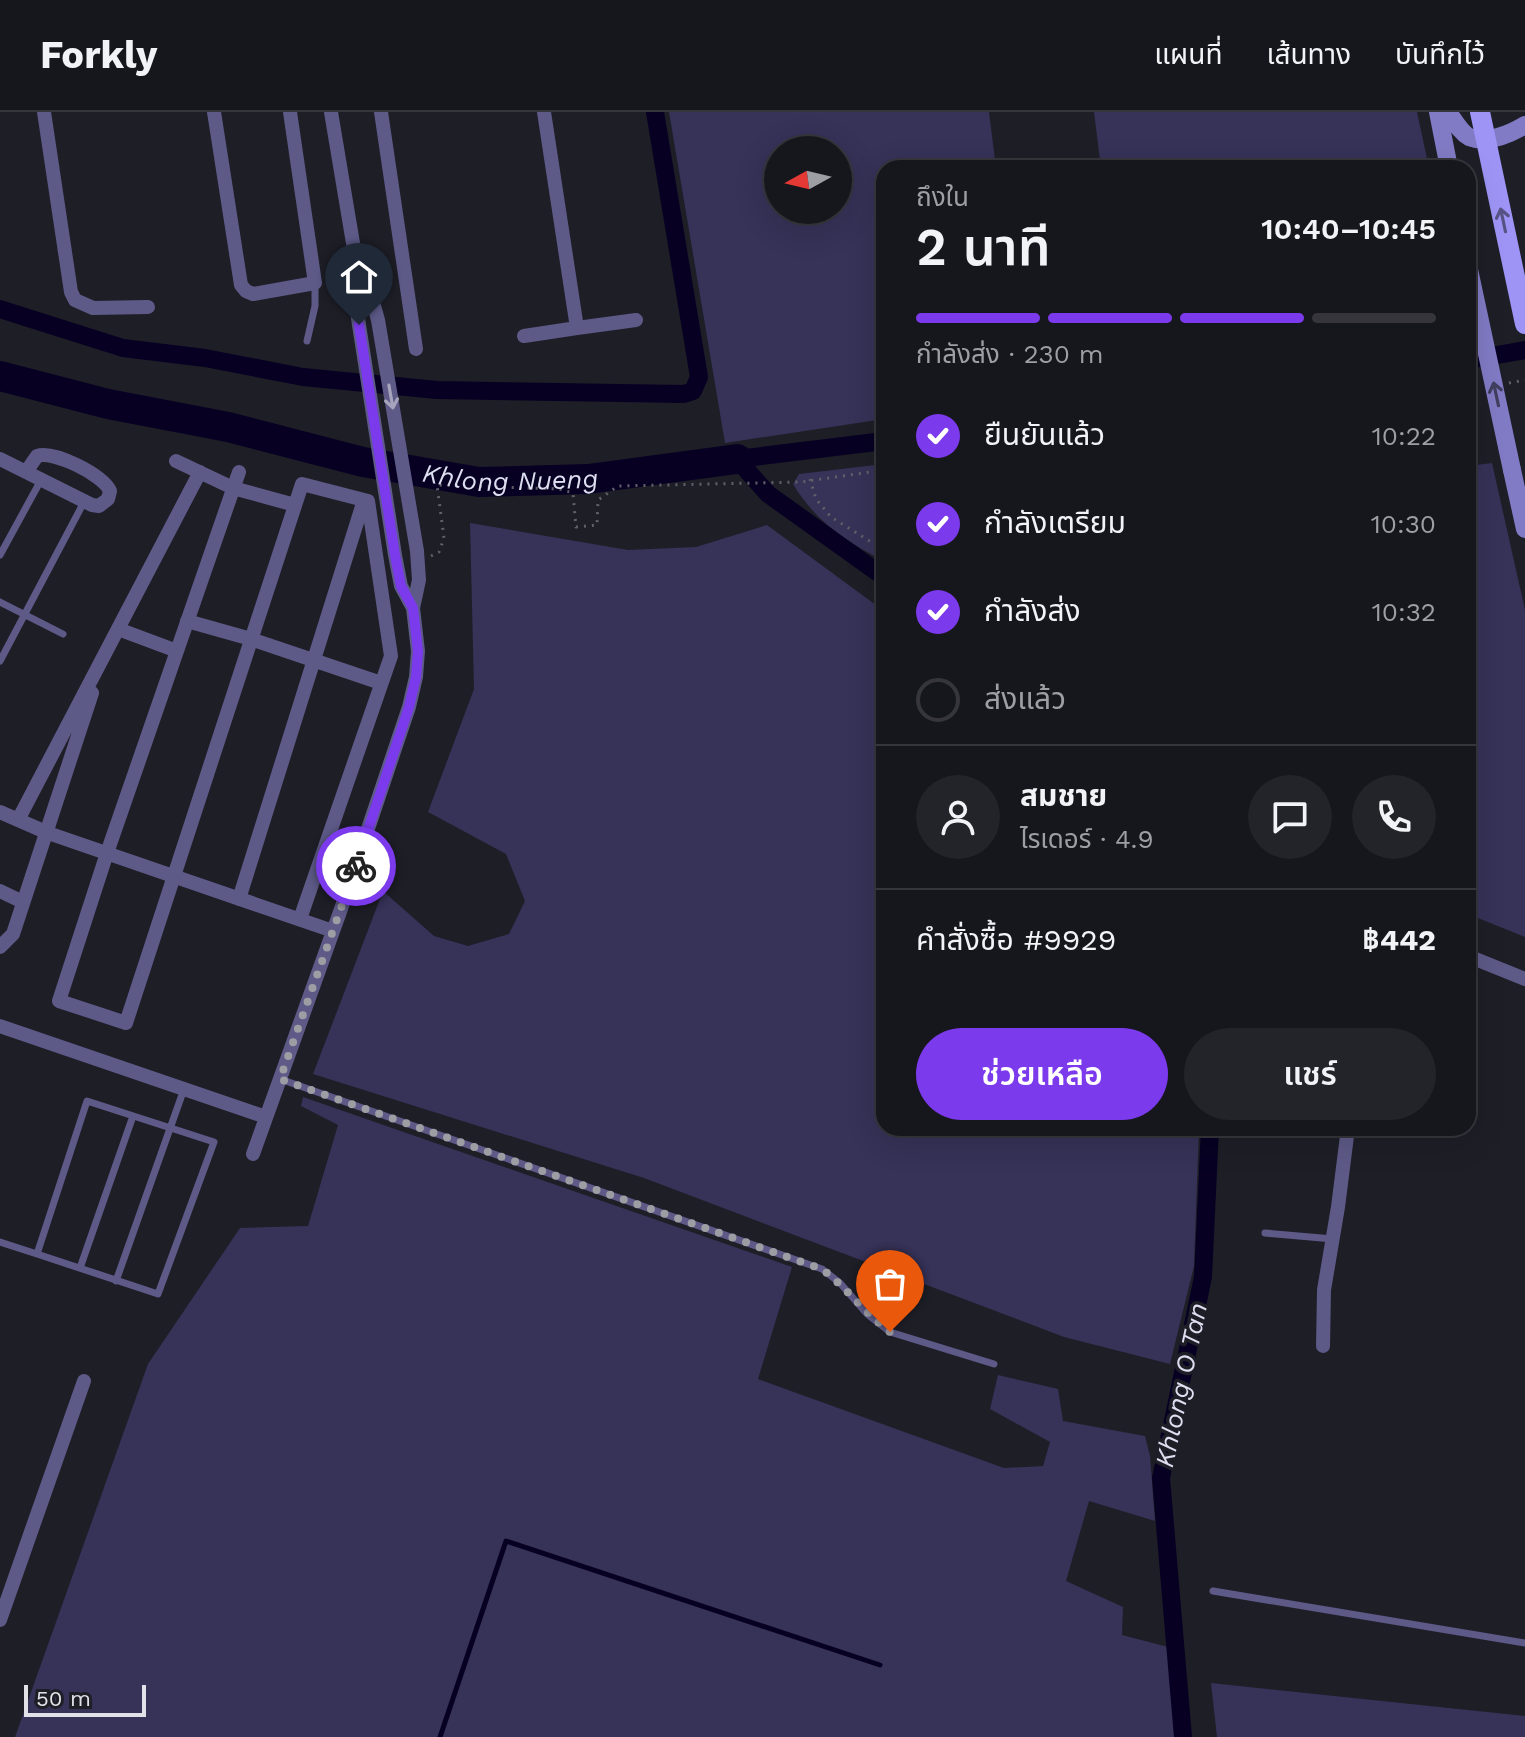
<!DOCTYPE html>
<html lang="th">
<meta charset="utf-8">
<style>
:root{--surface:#16161d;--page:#23232a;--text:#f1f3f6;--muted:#9e9fa4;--line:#35353b;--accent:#7c3aed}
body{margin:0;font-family:"Work Sans","Noto Sans Thai",sans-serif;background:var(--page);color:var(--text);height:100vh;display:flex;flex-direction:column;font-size:30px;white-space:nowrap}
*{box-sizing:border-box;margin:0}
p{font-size:26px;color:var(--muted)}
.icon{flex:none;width:44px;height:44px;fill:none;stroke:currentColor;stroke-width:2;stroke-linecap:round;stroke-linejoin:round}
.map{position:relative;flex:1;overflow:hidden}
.sheet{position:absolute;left:876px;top:48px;width:600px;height:976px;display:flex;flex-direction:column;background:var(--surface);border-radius:24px;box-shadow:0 8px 32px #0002,0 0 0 2px var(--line)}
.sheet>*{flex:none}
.needle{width:52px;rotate:262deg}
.controls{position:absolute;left:764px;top:24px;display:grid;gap:16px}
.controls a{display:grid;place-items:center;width:88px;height:88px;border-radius:50%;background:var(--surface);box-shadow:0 8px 32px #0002,0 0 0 2px var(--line);font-size:40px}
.scale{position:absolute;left:24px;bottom:20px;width:122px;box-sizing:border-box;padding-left:8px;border:4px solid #e2e1e8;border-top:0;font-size:22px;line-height:28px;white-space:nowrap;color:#e2e1e8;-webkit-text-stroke:6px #1e1e27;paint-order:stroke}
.pin{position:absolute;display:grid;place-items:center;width:68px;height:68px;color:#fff;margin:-82px -34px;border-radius:50% 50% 50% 0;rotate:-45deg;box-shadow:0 0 8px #0007}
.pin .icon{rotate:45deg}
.courier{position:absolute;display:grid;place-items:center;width:80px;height:80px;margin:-40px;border:6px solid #7c3aed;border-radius:50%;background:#fff;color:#222;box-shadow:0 2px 10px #0007}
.overview em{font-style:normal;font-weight:600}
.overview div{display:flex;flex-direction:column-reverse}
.overview{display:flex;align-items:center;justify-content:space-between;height:136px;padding:0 40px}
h1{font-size:52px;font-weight:600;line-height:60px}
.bar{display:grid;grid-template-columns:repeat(4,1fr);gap:12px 8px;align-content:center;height:96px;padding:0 40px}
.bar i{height:10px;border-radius:6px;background:var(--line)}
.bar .selected{background:var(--accent)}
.bar p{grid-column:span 4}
.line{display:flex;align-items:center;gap:20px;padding:0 40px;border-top:2px solid var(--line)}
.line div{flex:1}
.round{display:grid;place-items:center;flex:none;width:84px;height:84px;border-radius:42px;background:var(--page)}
ol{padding:0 40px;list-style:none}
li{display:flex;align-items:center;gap:24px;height:88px}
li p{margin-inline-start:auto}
li .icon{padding:8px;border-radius:50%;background:var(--accent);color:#fff;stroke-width:4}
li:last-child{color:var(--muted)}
li i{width:44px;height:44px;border:4px solid var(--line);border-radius:50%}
.action{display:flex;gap:16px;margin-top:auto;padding:16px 40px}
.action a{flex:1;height:92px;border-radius:48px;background:var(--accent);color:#fff;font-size:32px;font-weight:600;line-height:92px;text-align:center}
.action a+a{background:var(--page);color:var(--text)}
header{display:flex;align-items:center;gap:48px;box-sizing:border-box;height:112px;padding:0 40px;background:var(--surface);border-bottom:2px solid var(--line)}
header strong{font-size:38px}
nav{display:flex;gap:44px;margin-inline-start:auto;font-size:28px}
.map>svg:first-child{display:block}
</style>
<header>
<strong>Forkly</strong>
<nav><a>แผนที่</a><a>เส้นทาง</a><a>บันทึกไว้</a></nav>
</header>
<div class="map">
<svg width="1525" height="1625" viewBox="0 0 1525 1625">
<rect width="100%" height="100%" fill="#1e1e27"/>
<path fill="#363258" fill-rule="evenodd" d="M669,0h320l7,56h-112v251l-159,24zM838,38v60h-60v-60z
M1094,0h323l12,56h-328z
M1492,351l33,147v327l-57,-23v-448z
M884,352v97c-39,-20 -68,-39 -91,-77l6,-10z
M470,411l158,27 68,-3 71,-22 117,86v517h315l-5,138 -24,98 -106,-27 -420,-159 -331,-104 70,-183 51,45 34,10 41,-12 16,-33 -19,-47 -78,-42 46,-123z
M303,985l489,170 -34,112 246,89 39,-2 7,-24 -60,-33 8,-34 60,14 5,32 82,15 5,20 5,65 -66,-20 -23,80 57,26 -1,28 46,12 7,90h-1160l133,-373 92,-136 68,-2 30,-101 -37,-19z
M1211,1571l314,33v21h-308z"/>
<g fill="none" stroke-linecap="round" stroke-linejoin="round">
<path stroke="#070023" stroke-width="5" d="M440,1625l66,-196 374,124"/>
<path stroke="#070023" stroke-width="18" d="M0,197l123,39 82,10 98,19 134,13 247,4 9,-3 6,-14 -44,-265
M1468,248l57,-10
M737,347l31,35 116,83
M737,347l147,-18
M1183,1625l-22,-259 42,-201 7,-149"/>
<path stroke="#070023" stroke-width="30" id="s1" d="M0,264l108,28 120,23 135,35 116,20 109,-3 149,-20"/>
<path stroke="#606068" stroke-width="3" stroke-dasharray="2 6" stroke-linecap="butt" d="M1509,271l16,-3
M1468,278l10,-1
M810,367l6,20 15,18 53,33
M431,444l8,-4 5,-14 -7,-53 122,4 14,4 3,34 21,-2 1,-25 20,-14 183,-4 83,-12"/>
<path stroke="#5d5a88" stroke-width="7" d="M307,229l8,-35v-22
M0,443l41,-75
M0,490l63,32
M0,549l84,-159
M280,967l542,190 18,14 27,31 23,18 104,32
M87,989l127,41 -56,152 -121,-40z
M1265,1121l68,6
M0,1130l37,12
M80,1156l53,-152
M116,1169l68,-192
M1213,1479l312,52"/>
<path stroke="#5d5a88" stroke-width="14" d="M44,0l27,180 4,8 18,8 55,-1
M214,0l27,173 5,6 7,3 62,-11 -25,-171
M331,0l27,161 -2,30 3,22 36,230 6,31 12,22
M381,0l35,237
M577,216l59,-8
M524,224l53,-8 -33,-216
M0,347l92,46 7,1 9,-7 2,-8c-6,-16 -57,-41 -73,-35l-11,16
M176,349l57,27 62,17
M239,360l-132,381 -48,148 67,22 176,-539 66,17 23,155 -91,263
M187,509l64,18 130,44
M118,517l59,22
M0,700l48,21 285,98
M18,708l182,-348
M0,779l23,11
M239,787l125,-399
M0,835l13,-13 79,-241
M1468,844l57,23
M0,914l266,91
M253,1042l88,-245 68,-202 7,-30 2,-26 -5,-43 6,-28 -2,-29 -39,-231 -6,-21 -14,-26
M1323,1234l1,-56 14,-83 10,-79
M0,1508l84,-239"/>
<path stroke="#817bc5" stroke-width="18" d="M1438,0l11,56
M1448,0c6,8 12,20 21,25 18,7 41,-3 56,-12
M1512,358l13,59"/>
<path stroke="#817bc5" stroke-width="18" d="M1468,153l44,205"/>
<path stroke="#9d94f5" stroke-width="20" d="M1480,0l45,212"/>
</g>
<defs><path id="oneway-shaft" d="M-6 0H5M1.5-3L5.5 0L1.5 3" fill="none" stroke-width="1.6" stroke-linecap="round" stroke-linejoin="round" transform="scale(2)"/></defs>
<use stroke="#575384" href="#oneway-shaft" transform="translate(1503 108) rotate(-102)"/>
<use stroke="#413f5e" href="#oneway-shaft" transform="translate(1496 282) rotate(-102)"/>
<use stroke="#a6a4bd" href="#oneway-shaft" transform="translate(391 285) rotate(80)"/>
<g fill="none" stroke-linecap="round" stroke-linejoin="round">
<path stroke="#9d9da4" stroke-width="8" stroke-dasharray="0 14.4" d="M356,754l-76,213 542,190c25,19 43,44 68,63"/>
<path stroke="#7c3aed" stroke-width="10" d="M356,754l53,-159 7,-30 2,-26 -5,-43 -12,-22 -6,-31 -36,-230"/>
</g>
<g text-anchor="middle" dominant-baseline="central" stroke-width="7" stroke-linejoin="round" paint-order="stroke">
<g font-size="26" font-style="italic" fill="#dedef1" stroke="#1e1e27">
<text stroke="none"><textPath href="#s1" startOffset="522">Khlong Nueng</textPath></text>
<text transform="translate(1181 1273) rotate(-78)">Khlong O Tan</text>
</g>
</g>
</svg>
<div class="controls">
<a><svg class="needle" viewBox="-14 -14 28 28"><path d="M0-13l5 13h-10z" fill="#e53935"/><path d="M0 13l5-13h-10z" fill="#9e9fa4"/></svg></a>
</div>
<div class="scale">50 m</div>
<div class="pin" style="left:890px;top:1220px;background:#ea580c"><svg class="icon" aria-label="bag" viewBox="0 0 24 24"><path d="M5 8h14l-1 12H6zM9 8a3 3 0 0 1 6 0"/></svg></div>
<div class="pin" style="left:359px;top:213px;background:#1f2937"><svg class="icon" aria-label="home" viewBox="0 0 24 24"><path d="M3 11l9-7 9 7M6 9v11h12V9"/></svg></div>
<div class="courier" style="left:356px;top:754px"><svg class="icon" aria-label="bike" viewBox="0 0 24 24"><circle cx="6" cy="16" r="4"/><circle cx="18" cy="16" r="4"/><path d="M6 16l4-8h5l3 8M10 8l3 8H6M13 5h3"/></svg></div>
<section class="sheet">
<div class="overview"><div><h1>2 นาที</h1><p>ถึงใน</p></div><em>10:40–10:45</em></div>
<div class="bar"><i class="selected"></i><i class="selected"></i><i class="selected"></i><i></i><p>กำลังส่ง · 230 m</p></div>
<ol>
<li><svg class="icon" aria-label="check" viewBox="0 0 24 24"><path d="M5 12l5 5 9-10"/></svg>ยืนยันแล้ว<p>10:22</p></li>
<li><svg class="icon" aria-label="check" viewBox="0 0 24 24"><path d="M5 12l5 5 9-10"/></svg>กำลังเตรียม<p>10:30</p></li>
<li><svg class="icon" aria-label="check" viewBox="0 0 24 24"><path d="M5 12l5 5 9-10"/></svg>กำลังส่ง<p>10:32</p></li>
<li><i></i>ส่งแล้ว</li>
</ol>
<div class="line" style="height:144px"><a class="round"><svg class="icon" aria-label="person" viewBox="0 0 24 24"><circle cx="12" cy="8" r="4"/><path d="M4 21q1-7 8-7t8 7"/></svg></a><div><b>สมชาย</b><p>ไรเดอร์ · 4.9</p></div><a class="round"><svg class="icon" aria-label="chat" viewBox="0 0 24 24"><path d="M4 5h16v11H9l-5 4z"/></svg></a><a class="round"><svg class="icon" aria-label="phone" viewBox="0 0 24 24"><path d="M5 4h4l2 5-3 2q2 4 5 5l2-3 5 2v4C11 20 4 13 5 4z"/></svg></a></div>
<div class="line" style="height:104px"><div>คำสั่งซื้อ #9929</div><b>฿442</b></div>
<div class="action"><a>ช่วยเหลือ</a><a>แชร์</a></div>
</section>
</div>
